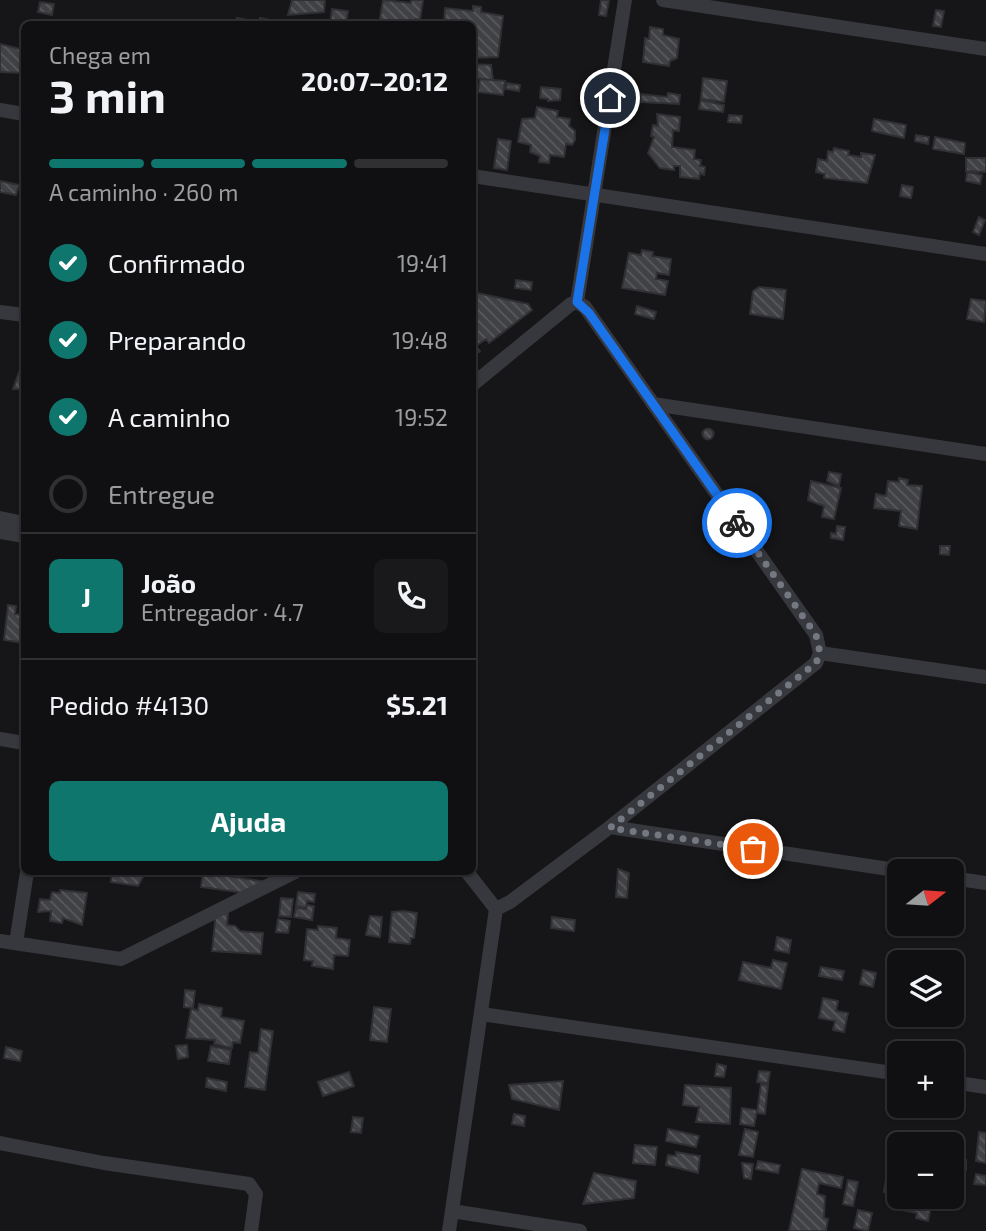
<!DOCTYPE html>
<html lang="pt">
<meta charset="utf-8">
<style>
:root{--surface:#101012;--page:#19191b;--text:#f1f3f6;--muted:#9c9d9f;--line:#303032;--accent:#0f766e}
body{margin:0;font-family:"Exo 2",sans-serif;background:var(--page);color:var(--text);height:100vh;display:flex;flex-direction:column;font-size:26px;white-space:nowrap}
*{box-sizing:border-box;margin:0}
p{font-size:23px;color:var(--muted)}
.icon{flex:none;width:38px;height:38px;fill:none;stroke:currentColor;stroke-width:2;stroke-linecap:round;stroke-linejoin:round}
.map{position:relative;flex:1;overflow:hidden}
.drawer{position:absolute;left:21px;top:21px;width:455px;height:854px;display:flex;flex-direction:column;background:var(--surface);border-radius:10px;box-shadow:0 2px 5px #0004,0 0 0 2px var(--line)}
.drawer>*{flex:none}
.needle{width:46px;rotate:73deg}
.tools{position:absolute;left:887px;top:859px;display:grid;gap:14px}
.tools a{display:grid;place-items:center;width:77px;height:77px;border-radius:10px;background:var(--surface);box-shadow:0 2px 5px #0004,0 0 0 2px var(--line);font-size:35px}
.pin{position:absolute;display:grid;place-items:center;width:60px;height:60px;color:#fff;margin:-30px;border:4px solid #fff;border-radius:50%;box-shadow:0 2px 7px #0007}
.courier{position:absolute;display:grid;place-items:center;width:70px;height:70px;margin:-35px;border:5px solid #1a73e8;border-radius:50%;background:#fff;color:#222;box-shadow:0 2px 9px #0007}
.headline em{font-style:normal;font-weight:700}
.headline div{display:flex;flex-direction:column-reverse}
.headline{display:flex;align-items:center;justify-content:space-between;height:119px;padding:0 28px}
h1{font-size:46px;font-weight:700;line-height:52px}
.bar{display:grid;grid-template-columns:repeat(4,1fr);gap:10px 7px;align-content:center;height:84px;padding:0 28px}
.bar i{height:9px;border-radius:5px;background:var(--line)}
.bar .on{background:var(--accent)}
.bar p{grid-column:span 4}
.line{display:flex;align-items:center;gap:18px;padding:0 28px;border-top:2px solid var(--line)}
.line div{flex:1}
.round{display:grid;place-items:center;flex:none;width:74px;height:74px;border-radius:10px;background:var(--page)}
ol{padding:0 28px;list-style:none}
li{display:flex;align-items:center;gap:21px;height:77px}
li p{margin-inline-start:auto}
li .icon{padding:7px;border-radius:50%;background:var(--accent);color:#fff;stroke-width:4}
li:last-child{color:var(--muted)}
li i{width:38px;height:38px;border:4px solid var(--line);border-radius:50%}
.cta{display:flex;gap:14px;margin-top:auto;padding:14px 28px}
.cta a{flex:1;height:80px;border-radius:10px;background:var(--accent);color:#fff;font-size:28px;font-weight:700;line-height:80px;text-align:center}
.map>svg:first-child{display:block}
</style>
<div class="map">
<svg width="986" height="1231" viewBox="0 0 986 1231">
<defs>
<pattern id="building-back-hatch" width="6" height="6" patternUnits="userSpaceOnUse" patternTransform="scale(1.75)"><rect width="6" height="6" fill="#404145"/><path d="M-1 5l2 2M0 0l6 6M5-1l2 2" fill="none" stroke="#595a5e"/></pattern>
</defs>
<rect width="100%" height="100%" fill="#161618"/>
<path fill="url(#building-back-hatch)" stroke="#303034" stroke-width="2" d="M292,0h33l-1,12 -36,3z
M383,0l28,3v-3h12l-3,20 -4,-1v5h-37z
M601,0h8l-3,16 -7,-1z
M40,2l14,2 -2,11 -14,-3z
M473,6l8,1v5l22,4 -5,41 -26,1v-34h-28l1,-16 28,3z
M332,9l16,2 -2,13h-16z
M936,10l8,1 -3,16 -8,-1z
M237,18l22,4 1,-4 10,2v4h-34z
M650,27l13,2v6l16,4 -2,19 -7,3 -1,5 -26,-4 2,-24 4,1z
M0,44l24,6v23l-24,-1z
M472,64l19,1 2,15 -21,-2z
M703,78l24,3 -3,21 -23,-3z
M480,79l25,2 -2,14 -25,-3z
M507,83l13,2 -1,6 -13,-2z
M541,87l20,2 -1,11 -12,1v-2l-8,-1z
M668,93l12,2 -1,9 -39,-2 1,-8 26,3z
M701,100l23,5 -1,7 -24,-3z
M537,107l21,4 -1,6 13,2 -1,7 6,5v9l-3,5 -6,-1 -2,13 -14,-2 -1,8 -10,-1 1,-6 -10,-4 1,-7 -13,-3 4,-23 13,-1z
M657,114l23,3 -1,14 -6,-1 -1,17 23,3 -1,9 7,1 -1,6 5,1 -1,8 -4,-2 -1,6 -19,-2v-11h-6v4l-14,-2 -12,-15 6,-16 -3,-1 2,-11 5,1z
M729,115l13,1 -1,7 -13,-1z
M874,119l32,6 -2,13 -32,-7z
M916,135l13,2 -1,7 -13,-3z
M935,137l30,6 -1,11 -31,-5z
M498,139l13,2 -4,29 -13,-2z
M834,148l15,3 -1,4 13,2v-4l14,2 -8,28 -43,-5 1,-4 -9,-2 2,-13 9,2 1,-10 5,1z
M966,158h20v14l-20,-1z
M967,172l15,3 -2,9 -14,-3z
M0,181l19,4 -3,10 -16,-3z
M902,185l11,2 -2,11 -11,-2z
M979,217l6,3 -6,15 -6,-3z
M642,250l11,2 -1,4 19,3 -2,16 -12,-2 -1,6 12,2 -3,14 -43,-7 7,-35 12,2z
M516,280l16,2 -1,8 -16,-2z
M759,287l27,3 -3,29 -33,-5 3,-23z
M477,293l51,11 4,6 -43,33 -3,-4 -10,7 4,5 -8,6v-46l4,-3 -4,-11z
M971,299l15,2 -2,21 -17,-3z
M637,306l19,6 -2,7 -19,-5z
M24,362v27h-11l9,-25z
M702.5 434a5.5 5.5 0 1 1 11 0a5.5 5.5 0 1 1-11 0Z
M829,472l12,2 -2,12 -12,-5z
M899,478l9,2 -1,5 15,1 -5,43 -18,-3 2,-15 -27,-3 2,-14 10,2 2,-15 11,1z
M811,481l30,7 -7,31 -12,-2 2,-11 -16,-6z
M837,526l8,1 -2,13 -12,-2v-5l5,1z
M940,546h10l-1,9 -9,-1z
M8,605l8,1 -1,8 9,1v28l-20,-3z
M618,869l11,4 -2,25 -11,-1z
M112,872h44v4l-12,-1 -6,11 -27,-4z
M203,872h24v4l34,5 -2,14 -58,-8z
M60,890l27,3 -5,32 -19,-7 -1,5 -12,-2 1,-10 -13,1 2,-13 10,1 2,-8 8,1z
M298,892l17,2 -1,8 -7,-1 -1,7 -10,-2z
M281,898l12,1 -2,18 -12,-1z
M307,905l7,1 -2,14 -18,-3 2,-9 10,1z
M403,911l14,2 -3,25h-3l-1,6 -21,-2 3,-30z
M216,912l12,1 -1,12 8,1 5,5 23,2 -2,21 -49,-3z
M370,916l12,1 -2,20 -14,-2z
M552,917l23,3 -1,11 -23,-3z
M278,919l12,2 -2,12 -12,-1z
M318,926l19,2 -1,10 14,2 -2,16 -14,-1 -1,14 -21,-3 1,-5 -9,-1 3,-31 11,1z
M777,937l14,3 -2,13 -14,-3z
M773,960l14,3 -6,26 -42,-9 4,-18 28,6z
M821,967l23,4 -2,9 -23,-4z
M863,970l13,3 -3,14 -13,-3z
M185,990l10,1 -2,17 -9,-1z
M823,998l15,3 -2,10 12,2 -4,19 -11,-2 2,-9 -16,-3z
M199,1004l23,4 -1,9 23,4 -4,22 -7,-1 -1,6 -18,-4 1,-4 -29,-2 5,-29 7,1z
M374,1007l17,2 -4,33 -17,-2z
M261,1029l12,2 -8,59 -20,-3 5,-35 8,1z
M187,1045l1,12 -10,2 -2,-13z
M211,1046l20,4 -2,14 -21,-3z
M6,1047l16,4 -2,10 -16,-3z
M717,1064l9,2 -2,11 -9,-1z
M759,1071l11,1 -2,11 -11,-1z
M349,1072l5,14 -31,10 -5,-14z
M207,1078l20,4 -1,9 -20,-4z
M563,1081l-4,29 -47,-11 -3,-14z
M761,1084l7,1 -3,29 -8,-1z
M685,1085l46,3 -1,36 -34,-2 3,-15 -16,-2z
M742,1108l15,2 -3,16 -14,-2z
M514,1114l11,2 -1,10 -12,-2z
M353,1117l10,1 -2,15 -10,-1z
M668,1129l31,7 -3,11 -30,-6z
M745,1129l13,3 -5,25 -14,-2z
M979,1132l7,1v30l-10,-2z
M635,1145l22,2 -2,18 -22,-2z
M676,1152l24,4 -2,17 -32,-8 2,-10 8,1z
M952,1159l14,1v10l-14,-1z
M758,1161l22,4 -2,8 -22,-4z
M742,1163l11,1 -2,15 -7,-1z
M802,1169l41,8 -2,11 -22,-5 -2,11 8,2 -1,22 4,1 -2,12h-37z
M594,1173l42,8 -2,17 -51,6z
M976,1174l10,2v9l-12,-1z
M886,1179l12,3 -2,13 -12,-3z
M848,1180l10,2 -5,24 -10,-2z
M903,1197h30l-5,24 -12,-3 1,-5 -16,-3z
M858,1210l14,3 -4,18 -14,-3z"/>
<g fill="none" stroke-linecap="round" stroke-linejoin="round">
<path stroke="#37383d" stroke-width="14" d="M663,0l323,49
M0,110l24,4
M472,176l514,78
M577,302l48,-302
M0,312l24,3
M653,404l333,50
M0,518l24,5
M0,532l24,4
M820,653l166,24
M0,739l24,4
M610,827l299,45
M467,872l29,37 14,-7 100,-75 206,-164 4,-10 -4,-18 -231,-328 -8,-5 -6,2 -99,81
M952,878l34,5
M0,941l121,18 174,-87
M16,943l11,-71
M481,1014l419,60
M952,1082l34,5
M0,1143l104,20 145,21 7,10 -5,37
M452,1211l128,20
M449,1231l47,-322"/>
</g>
<g fill="none" stroke-linecap="round" stroke-linejoin="round">
<path stroke="#747881" stroke-width="7" stroke-dasharray="0 12.6" d="M737,523l79,112 4,18 -4,10 -206,165 143,21"/>
<path stroke="#1a73e8" stroke-width="9" d="M610,98l-33,204 12,11 148,210"/>
</g>
</svg>
<div class="tools">
<a><svg class="needle" viewBox="-14 -14 28 28"><path d="M0-13l5 13h-10z" fill="#e53935"/><path d="M0 13l5-13h-10z" fill="#9c9d9f"/></svg></a>
<a><svg class="icon" aria-label="layers" viewBox="0 0 24 24"><path d="M12 4l9 5-9 5-9-5zM3 14l9 5 9-5"/></svg></a>
<a>+</a>
<a>−</a>
</div>
<div class="pin" style="left:753px;top:849px;background:#ea580c"><svg class="icon" aria-label="bag" viewBox="0 0 24 24"><path d="M5 8h14l-1 12H6zM9 8a3 3 0 0 1 6 0"/></svg></div>
<div class="pin" style="left:610px;top:98px;background:#1f2937"><svg class="icon" aria-label="home" viewBox="0 0 24 24"><path d="M3 11l9-7 9 7M6 9v11h12V9"/></svg></div>
<div class="courier" style="left:737px;top:523px"><svg class="icon" aria-label="bike" viewBox="0 0 24 24"><circle cx="6" cy="16" r="4"/><circle cx="18" cy="16" r="4"/><path d="M6 16l4-8h5l3 8M10 8l3 8H6M13 5h3"/></svg></div>
<section class="drawer">
<div class="headline"><div><h1>3 min</h1><p>Chega em</p></div><em>20:07–20:12</em></div>
<div class="bar"><i class="on"></i><i class="on"></i><i class="on"></i><i></i><p>A caminho · 260 m</p></div>
<ol>
<li><svg class="icon" aria-label="check" viewBox="0 0 24 24"><path d="M5 12l5 5 9-10"/></svg>Confirmado<p>19:41</p></li>
<li><svg class="icon" aria-label="check" viewBox="0 0 24 24"><path d="M5 12l5 5 9-10"/></svg>Preparando<p>19:48</p></li>
<li><svg class="icon" aria-label="check" viewBox="0 0 24 24"><path d="M5 12l5 5 9-10"/></svg>A caminho<p>19:52</p></li>
<li><i></i>Entregue</li>
</ol>
<div class="line" style="height:126px"><b class="round" style="background:var(--accent);color:#fff">J</b><div><b>João</b><p>Entregador · 4.7</p></div><a class="round"><svg class="icon" aria-label="phone" viewBox="0 0 24 24"><path d="M5 4h4l2 5-3 2q2 4 5 5l2-3 5 2v4C11 20 4 13 5 4z"/></svg></a></div>
<div class="line" style="height:91px"><div>Pedido #4130</div><b>$5.21</b></div>
<div class="cta"><a>Ajuda</a></div>
</section>
</div>
